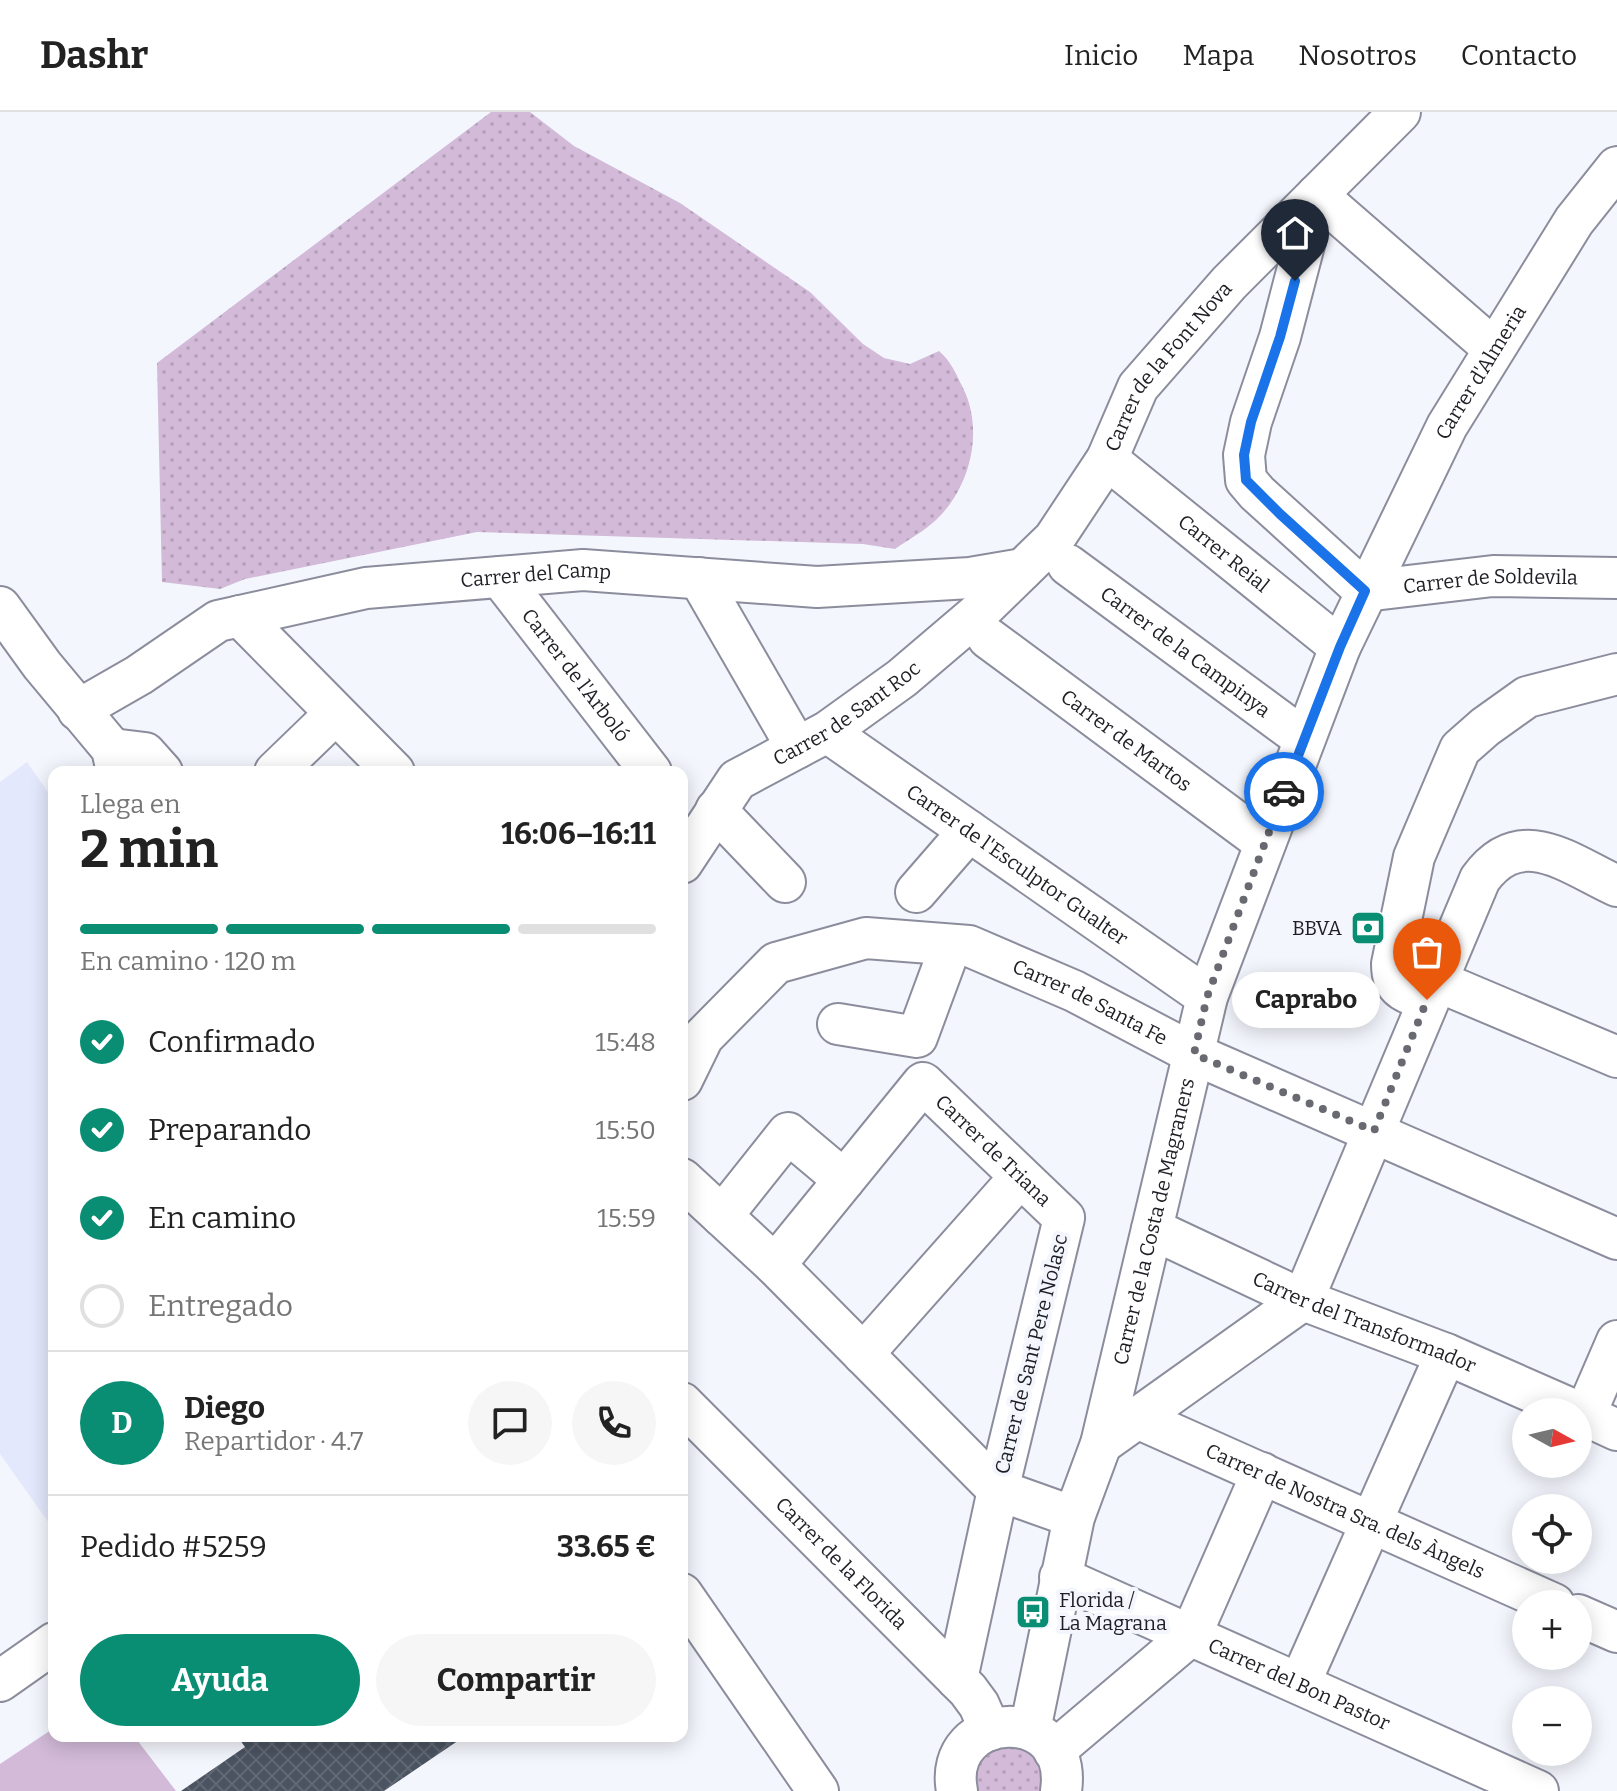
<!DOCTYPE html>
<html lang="es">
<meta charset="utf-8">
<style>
:root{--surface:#fff;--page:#f6f6f6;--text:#222;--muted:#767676;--line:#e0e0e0;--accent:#098d73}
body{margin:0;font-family:Bitter,serif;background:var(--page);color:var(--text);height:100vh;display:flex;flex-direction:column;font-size:30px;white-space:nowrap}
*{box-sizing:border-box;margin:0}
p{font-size:26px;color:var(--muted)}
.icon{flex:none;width:44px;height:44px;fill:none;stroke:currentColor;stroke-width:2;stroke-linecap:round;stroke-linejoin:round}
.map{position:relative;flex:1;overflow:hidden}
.details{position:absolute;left:48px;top:654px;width:640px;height:976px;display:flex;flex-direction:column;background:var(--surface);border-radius:16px;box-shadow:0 4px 20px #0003}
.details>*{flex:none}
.needle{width:52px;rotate:98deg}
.fabs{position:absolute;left:1512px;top:1286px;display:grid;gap:16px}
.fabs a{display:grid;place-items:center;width:80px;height:80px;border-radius:50%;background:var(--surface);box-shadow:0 4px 20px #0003;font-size:40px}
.pin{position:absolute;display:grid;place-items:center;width:68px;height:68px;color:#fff;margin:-82px -34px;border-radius:50% 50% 50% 0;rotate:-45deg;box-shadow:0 0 8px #0007}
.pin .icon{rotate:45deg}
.courier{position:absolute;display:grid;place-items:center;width:80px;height:80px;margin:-40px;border:6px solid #1a73e8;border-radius:50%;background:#fff;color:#222;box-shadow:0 2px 10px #0007}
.bubble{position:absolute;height:56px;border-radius:28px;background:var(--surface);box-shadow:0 4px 20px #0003;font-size:26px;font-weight:700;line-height:56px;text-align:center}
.overview em{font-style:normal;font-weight:700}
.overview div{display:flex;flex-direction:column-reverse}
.overview{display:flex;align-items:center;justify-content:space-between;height:136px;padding:0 32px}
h1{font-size:52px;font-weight:700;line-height:60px}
.bar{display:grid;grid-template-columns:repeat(4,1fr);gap:12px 8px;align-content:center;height:96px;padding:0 32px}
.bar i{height:10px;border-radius:6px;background:var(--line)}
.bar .current{background:var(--accent)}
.bar p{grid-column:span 4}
.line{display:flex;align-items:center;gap:20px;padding:0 32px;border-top:2px solid var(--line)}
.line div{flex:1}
.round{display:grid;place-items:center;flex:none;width:84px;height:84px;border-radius:42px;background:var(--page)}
ol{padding:0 32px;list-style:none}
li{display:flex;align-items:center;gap:24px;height:88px}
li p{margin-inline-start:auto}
li .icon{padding:8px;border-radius:50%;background:var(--accent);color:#fff;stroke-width:4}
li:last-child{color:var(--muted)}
li i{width:44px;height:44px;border:4px solid var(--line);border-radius:50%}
.action{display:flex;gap:16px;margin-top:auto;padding:16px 32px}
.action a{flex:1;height:92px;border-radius:48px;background:var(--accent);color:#fff;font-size:32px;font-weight:700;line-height:92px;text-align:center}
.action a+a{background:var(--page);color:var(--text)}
header{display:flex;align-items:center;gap:48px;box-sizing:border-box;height:112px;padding:0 40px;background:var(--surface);border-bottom:2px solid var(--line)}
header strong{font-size:38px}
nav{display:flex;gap:44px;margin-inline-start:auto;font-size:28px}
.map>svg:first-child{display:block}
</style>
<header>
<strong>Dashr</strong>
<nav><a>Inicio</a><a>Mapa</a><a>Nosotros</a><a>Contacto</a></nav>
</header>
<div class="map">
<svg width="1617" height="1679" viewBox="0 0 1617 1679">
<defs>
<pattern id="green-dots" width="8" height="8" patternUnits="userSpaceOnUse" patternTransform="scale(2)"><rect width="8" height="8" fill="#d2bad8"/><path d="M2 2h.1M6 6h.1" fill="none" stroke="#b49fb9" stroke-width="1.8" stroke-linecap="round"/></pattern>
<pattern id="building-cross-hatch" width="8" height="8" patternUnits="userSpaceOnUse" patternTransform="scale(2)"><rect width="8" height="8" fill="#4a5360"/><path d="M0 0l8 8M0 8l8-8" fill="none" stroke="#616873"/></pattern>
</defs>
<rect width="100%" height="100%" fill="#f4f6fd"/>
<path fill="#e4e8fc" d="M27,650l27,39v729l-54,-76v-672z"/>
<path fill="url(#green-dots)" d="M491,0h39l44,34 106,57 130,89 53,52 21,14 26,6 29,-13c12,10 17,23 24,37 21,42 8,99 -27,132 -12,11 -28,20 -41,29l-32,-5 -386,-12 -232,47 -25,10 -58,-7 -5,-219z
M1004,1634c33,2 37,15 37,45h-64c-4,-24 5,-37 27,-45z"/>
<path fill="#d2bad8" d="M54,1616v8h80l42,55h-176v-27z"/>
<path fill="url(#building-cross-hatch)" d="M237,1624h228l-81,55h-203l64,-44z"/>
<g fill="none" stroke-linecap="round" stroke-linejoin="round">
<g stroke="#8b8d9d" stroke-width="44">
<g id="minor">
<path id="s1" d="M1107,347l233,188"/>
<path id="s2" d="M1068,453l236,174"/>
<path id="s3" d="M500,465l151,195"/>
<path d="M699,466l98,170"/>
<path d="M1365,479l-108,-98 -11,-13 -2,-25 7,-33 29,-85 37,-142 177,154"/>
<path id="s4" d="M1365,479l128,-15 124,2"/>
<path d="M0,495l42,58 70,84 5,23"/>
<path d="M240,504l154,156"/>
<path id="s5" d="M988,526l277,205"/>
<path id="s6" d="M78,598l61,-35 79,-54 148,-33 217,-18 234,17 153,-9 53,-9"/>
<path id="s7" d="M827,620l380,265"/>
<path d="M112,637l33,4 17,19"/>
<path d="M275,660l60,-58"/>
<path d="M716,698l69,72"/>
<path id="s8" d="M682,751l55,-83 90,-48 75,-54 74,-63 78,-76 53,-80 31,-72 91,-104 171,-171"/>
<path d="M916,780l53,-61"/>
<path d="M1437,869l180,76"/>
<path d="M1427,888c-21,-8 -35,-9 -35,-36l22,-107 46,-108 25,-22 42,-30 90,-23"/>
<path d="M838,912l79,13 34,-92"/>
<path id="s9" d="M682,968l21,-43 73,-74 90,-25 103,8 105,45 120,63 423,185"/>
<path d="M682,1067l93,86 223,225 76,27"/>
<path d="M722,1104l66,-83 56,47"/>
<path id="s10" d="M1152,1117l151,71 143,54 132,58"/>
<path id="s11" d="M775,1153l148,-182 141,135 -66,272 -41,189"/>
<path d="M863,1242l157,-177"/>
<path id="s12" d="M682,1291l286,287 11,15 11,25"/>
<path d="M1578,1300l39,18"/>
<path d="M1585,1303l32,-74"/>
<path id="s13" d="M1137,1306l417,186"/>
<path d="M1101,1332l202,-144 177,-421c41,-56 89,-15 137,7"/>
<path id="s14" d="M1060,1465l478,214"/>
<path d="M682,1482l136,197"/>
<path d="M1578,1503l39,17"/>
<path d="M0,1569l54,-38"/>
<path d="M1300,1571l146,-329"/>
<path id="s15" d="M1030,1618l44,-213 27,-73 106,-447 133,-350 107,-221 127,-205 43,-54"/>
<path d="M1054,1639l137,-116 71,-162"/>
<path d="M957,1679c-16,-82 117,-89 104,0"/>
</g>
</g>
<use href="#minor" stroke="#fff" stroke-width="40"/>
</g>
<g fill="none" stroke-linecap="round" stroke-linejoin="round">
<path stroke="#696a71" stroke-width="8" stroke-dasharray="0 14.4" d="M1284,680l-77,205 -13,57 180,77 53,-131"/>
<path stroke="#1a73e8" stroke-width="10" d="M1284,680l56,-145 25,-56 -85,-77 -34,-34 -2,-25 7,-33 29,-85 15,-56"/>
</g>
<defs>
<g id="bank-square" transform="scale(1.8)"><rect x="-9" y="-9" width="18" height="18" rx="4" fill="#098d73" stroke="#f4f6fd"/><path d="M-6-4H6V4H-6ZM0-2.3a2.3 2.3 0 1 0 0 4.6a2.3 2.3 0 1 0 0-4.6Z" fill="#fff"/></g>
<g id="bus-square" transform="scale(1.8)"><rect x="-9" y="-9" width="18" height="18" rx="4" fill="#098d73" stroke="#f4f6fd"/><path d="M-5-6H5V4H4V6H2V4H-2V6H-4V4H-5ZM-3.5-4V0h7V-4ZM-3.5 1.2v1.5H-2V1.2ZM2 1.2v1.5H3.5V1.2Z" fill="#fff"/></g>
</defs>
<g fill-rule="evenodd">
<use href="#bank-square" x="1368" y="816"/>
<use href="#bus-square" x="1033" y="1500"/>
</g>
<g text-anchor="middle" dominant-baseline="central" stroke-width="8" stroke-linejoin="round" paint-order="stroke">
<g font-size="20" fill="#1e1f25" stroke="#f4f6fd">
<text stroke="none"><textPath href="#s8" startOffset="708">Carrer de la Font Nova</textPath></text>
<text stroke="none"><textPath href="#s15" startOffset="1438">Carrer d'Almeria</textPath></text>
<text stroke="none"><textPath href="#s1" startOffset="150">Carrer Reial</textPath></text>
<text stroke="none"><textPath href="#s6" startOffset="488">Carrer del Camp</textPath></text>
<text stroke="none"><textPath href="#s4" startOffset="126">Carrer de Soldevila</textPath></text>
<text stroke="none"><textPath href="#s2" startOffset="146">Carrer de la Campinya</textPath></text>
<text stroke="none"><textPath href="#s3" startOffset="124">Carrer de l'Arboló</textPath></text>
<text stroke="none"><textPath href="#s8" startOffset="228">Carrer de Sant Roc</textPath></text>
<text stroke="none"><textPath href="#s5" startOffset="172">Carrer de Martos</textPath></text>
<text stroke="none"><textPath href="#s7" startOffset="232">Carrer de l'Esculptor Gualter</textPath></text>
<text stroke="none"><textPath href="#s9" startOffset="482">Carrer de Santa Fe</textPath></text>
<text stroke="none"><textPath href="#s11" startOffset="332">Carrer de Triana</textPath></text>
<text stroke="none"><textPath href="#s15" startOffset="524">Carrer de la Costa de Magraners</textPath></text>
<text stroke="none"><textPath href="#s10" startOffset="232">Carrer del Transformador</textPath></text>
<text transform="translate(1031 1242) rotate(-76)">Carrer de Sant Pere Nolasc</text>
<text stroke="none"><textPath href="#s13" startOffset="228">Carrer de Nostra Sra. dels Àngels</textPath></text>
<text stroke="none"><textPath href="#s12" startOffset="226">Carrer de la Florida</textPath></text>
<text stroke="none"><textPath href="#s14" startOffset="262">Carrer del Bon Pastor</textPath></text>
</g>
<g font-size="20" fill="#1e1f25" stroke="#f4f6fd" text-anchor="end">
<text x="1342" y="816">BBVA</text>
<text x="1059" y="1488" text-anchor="start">Florida /<tspan x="1059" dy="23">La Magrana</tspan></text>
</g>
</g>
</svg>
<div class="fabs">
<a><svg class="needle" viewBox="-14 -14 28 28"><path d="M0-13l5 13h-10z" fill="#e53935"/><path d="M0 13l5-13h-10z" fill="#767676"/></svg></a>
<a><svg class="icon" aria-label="locate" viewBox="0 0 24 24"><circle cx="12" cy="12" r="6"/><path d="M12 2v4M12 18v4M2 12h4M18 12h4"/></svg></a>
<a>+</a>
<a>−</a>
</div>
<div class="pin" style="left:1427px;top:888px;background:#ea580c"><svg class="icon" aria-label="bag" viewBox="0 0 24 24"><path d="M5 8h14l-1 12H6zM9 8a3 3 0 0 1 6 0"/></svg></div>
<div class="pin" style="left:1295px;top:169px;background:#1f2937"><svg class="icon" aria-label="home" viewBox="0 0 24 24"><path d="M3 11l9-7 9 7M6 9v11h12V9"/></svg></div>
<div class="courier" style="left:1284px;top:680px"><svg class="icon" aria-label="car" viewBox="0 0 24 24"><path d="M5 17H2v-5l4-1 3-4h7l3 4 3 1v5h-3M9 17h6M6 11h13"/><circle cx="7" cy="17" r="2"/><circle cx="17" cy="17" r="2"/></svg></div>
<div class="bubble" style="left:1232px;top:860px;width:148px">Caprabo</div>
<section class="details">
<div class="overview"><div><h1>2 min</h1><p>Llega en</p></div><em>16:06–16:11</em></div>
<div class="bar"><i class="current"></i><i class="current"></i><i class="current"></i><i></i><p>En camino · 120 m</p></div>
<ol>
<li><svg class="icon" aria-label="check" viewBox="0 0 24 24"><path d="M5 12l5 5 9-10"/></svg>Confirmado<p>15:48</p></li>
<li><svg class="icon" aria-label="check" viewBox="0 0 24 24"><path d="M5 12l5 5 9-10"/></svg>Preparando<p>15:50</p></li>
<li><svg class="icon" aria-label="check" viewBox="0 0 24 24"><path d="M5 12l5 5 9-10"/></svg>En camino<p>15:59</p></li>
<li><i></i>Entregado</li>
</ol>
<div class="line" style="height:144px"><b class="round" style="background:var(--accent);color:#fff">D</b><div><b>Diego</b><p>Repartidor · 4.7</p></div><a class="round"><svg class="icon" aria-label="chat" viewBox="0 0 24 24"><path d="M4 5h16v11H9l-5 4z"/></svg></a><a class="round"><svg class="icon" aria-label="phone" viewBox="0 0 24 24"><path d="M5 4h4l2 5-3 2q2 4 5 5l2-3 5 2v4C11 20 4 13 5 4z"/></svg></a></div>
<div class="line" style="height:104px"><div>Pedido #5259</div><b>33.65 €</b></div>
<div class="action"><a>Ayuda</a><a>Compartir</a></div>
</section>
</div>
